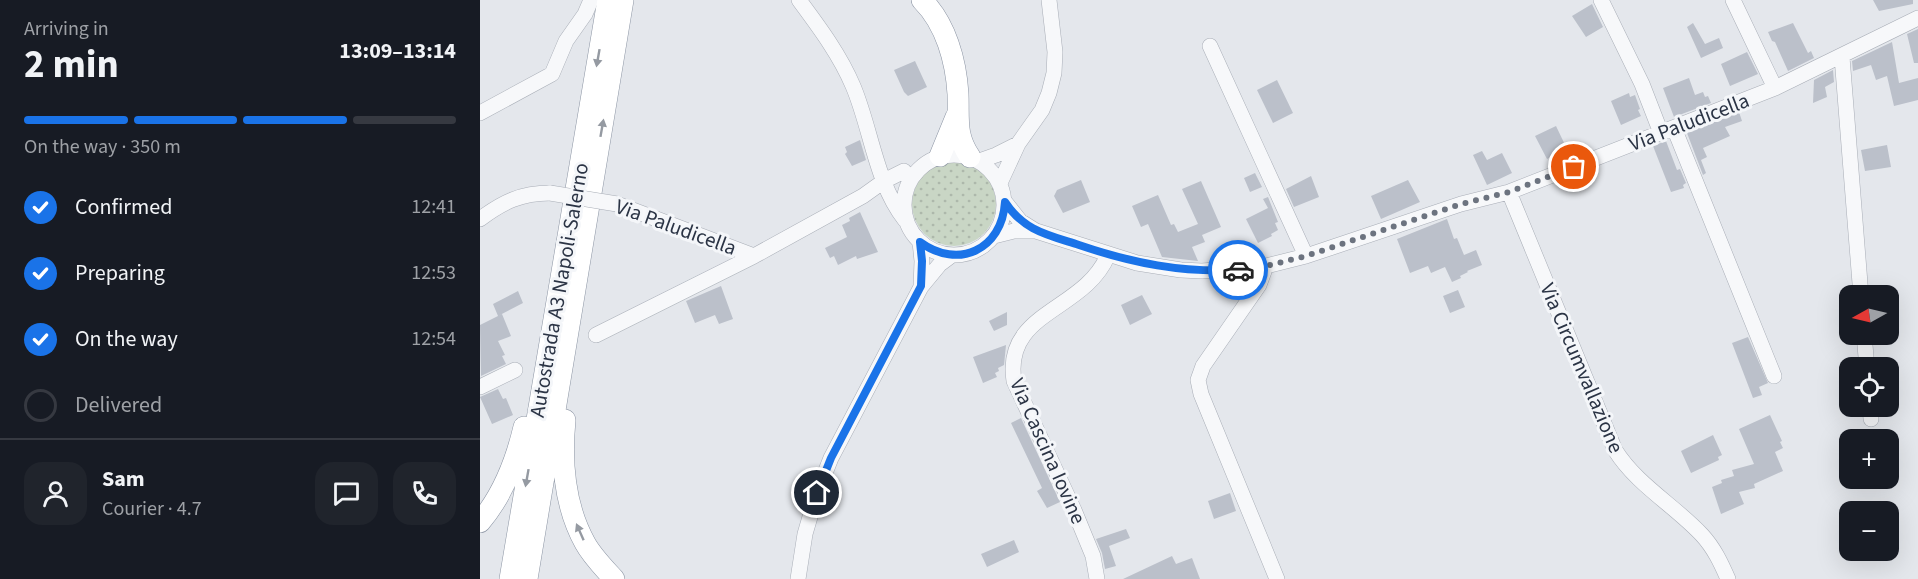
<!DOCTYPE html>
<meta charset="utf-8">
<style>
:root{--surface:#171b24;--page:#20242c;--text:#f1f3f6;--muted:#9ea1a6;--line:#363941;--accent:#1a73e8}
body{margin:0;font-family:"Source Sans 3",sans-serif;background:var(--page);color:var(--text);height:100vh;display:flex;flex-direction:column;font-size:22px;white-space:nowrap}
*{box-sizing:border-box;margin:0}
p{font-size:20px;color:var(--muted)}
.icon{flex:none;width:33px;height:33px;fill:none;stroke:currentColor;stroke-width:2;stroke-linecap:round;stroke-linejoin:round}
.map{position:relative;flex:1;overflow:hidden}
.side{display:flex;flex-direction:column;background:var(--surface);width:480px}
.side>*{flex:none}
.needle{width:39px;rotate:262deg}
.tools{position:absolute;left:1359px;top:285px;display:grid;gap:12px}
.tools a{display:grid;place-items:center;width:60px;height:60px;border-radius:12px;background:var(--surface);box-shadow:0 6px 24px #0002;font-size:30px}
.pin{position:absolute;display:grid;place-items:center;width:51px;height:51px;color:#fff;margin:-26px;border:3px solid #fff;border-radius:50%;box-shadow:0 2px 6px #0007}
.courier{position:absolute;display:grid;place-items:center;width:60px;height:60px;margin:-30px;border:4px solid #1a73e8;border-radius:50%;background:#fff;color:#222;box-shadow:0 2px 8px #0007}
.headline em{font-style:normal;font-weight:700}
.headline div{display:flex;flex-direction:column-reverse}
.headline{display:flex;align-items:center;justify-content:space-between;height:102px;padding:0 24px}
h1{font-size:39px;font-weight:700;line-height:45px}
.bar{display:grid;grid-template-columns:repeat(4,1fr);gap:9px 6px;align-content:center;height:72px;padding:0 24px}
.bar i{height:8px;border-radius:4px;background:var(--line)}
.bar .selected{background:var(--accent)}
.bar p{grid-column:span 4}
.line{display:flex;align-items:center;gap:15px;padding:0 24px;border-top:2px solid var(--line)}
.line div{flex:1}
.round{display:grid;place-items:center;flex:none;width:63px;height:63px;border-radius:18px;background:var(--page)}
ol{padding:0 24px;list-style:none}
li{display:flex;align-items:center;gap:18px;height:66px}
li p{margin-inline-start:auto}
li .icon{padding:6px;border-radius:50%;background:var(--accent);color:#fff;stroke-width:4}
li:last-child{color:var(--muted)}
li i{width:33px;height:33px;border:3px solid var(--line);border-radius:50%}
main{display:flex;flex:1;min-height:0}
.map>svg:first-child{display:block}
</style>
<main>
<section class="side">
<div class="headline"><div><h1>2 min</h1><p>Arriving in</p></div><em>13:09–13:14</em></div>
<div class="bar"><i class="selected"></i><i class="selected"></i><i class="selected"></i><i></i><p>On the way · 350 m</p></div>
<ol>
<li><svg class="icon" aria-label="check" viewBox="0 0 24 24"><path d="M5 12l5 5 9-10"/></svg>Confirmed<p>12:41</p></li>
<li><svg class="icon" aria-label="check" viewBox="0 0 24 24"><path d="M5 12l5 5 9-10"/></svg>Preparing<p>12:53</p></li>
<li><svg class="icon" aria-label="check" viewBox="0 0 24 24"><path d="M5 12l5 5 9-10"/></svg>On the way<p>12:54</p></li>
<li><i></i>Delivered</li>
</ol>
<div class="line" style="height:108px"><a class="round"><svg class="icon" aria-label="person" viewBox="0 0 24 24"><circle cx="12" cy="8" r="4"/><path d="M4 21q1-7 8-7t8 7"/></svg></a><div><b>Sam</b><p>Courier · 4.7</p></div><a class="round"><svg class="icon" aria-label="chat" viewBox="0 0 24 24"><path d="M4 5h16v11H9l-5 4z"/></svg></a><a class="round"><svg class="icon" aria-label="phone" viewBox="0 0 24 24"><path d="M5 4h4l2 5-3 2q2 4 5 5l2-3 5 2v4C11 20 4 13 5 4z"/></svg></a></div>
</section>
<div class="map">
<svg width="1438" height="579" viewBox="0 0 1438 579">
<defs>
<pattern id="grass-dots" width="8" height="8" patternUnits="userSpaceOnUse" patternTransform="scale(1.5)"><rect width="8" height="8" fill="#c9d6c5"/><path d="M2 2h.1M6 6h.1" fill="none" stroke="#adb8ab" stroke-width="1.8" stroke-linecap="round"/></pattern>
</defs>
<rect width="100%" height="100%" fill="#e4e7ec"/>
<path fill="url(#grass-dots)" d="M432 204a42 42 0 1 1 84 0a42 42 0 1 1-84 0Z"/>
<path fill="#bbc0ca" d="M1393,0h40v4l-34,7z
M1112,4l11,23 -17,10 -14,-21z
M1213,23l12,21 14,-6 4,10 -22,10 -14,-31z
M1313,23l15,30 3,-2 3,7 -26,13 -13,-29 -3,-1 -4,-9z
M1438,29v34h-4l-7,-29z
M1412,42l7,41 19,-5v22l-24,6 -7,-30 -11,4 -5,-15 -18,6 -1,-10z
M1267,52l11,22 -28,12 -9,-22z
M435,61l12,26 -19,9 -4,-4 -10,-22z
M1353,70l1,12 -9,5 2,10 -14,6 1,-23z
M1209,78l6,17 8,-3 2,5 3,-1 3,7 -37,14 -11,-29z
M797,80l16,33 -20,10 -16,-33z
M1149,93l1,4 5,-2 5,14 -2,1 3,6 -20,9 -10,-24z
M1259,112l3,9 -17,6 5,9 -27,12 4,9 -6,3 5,13 -3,2 -16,-42z
M1076,126l11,23 -20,10 -12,-23z
M380,140l6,20 -14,6 -7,-12 2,-2 -2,-5z
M1186,141l11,29 3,-1 6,14 -3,2 1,3 -13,4 -18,-46z
M1407,145l4,22 -26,4 -4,-21z
M1002,151l5,9 15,-7 10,20 -25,12 -14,-30z
M775,173l7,14 -12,5 -6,-14z
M831,176l8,21 -25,10 -8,-18z
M601,180l9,22 -27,11 -9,-17 3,-6z
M928,180l12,22 -39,17 -10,-23z
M721,181l20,46 -19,8 3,7 -13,5 6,14 -36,-4 -14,-33 -7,3 -9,-21 26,-11 13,30 3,-1 4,8 20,-8 -16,-35z
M788,197l10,25 -3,1 3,7 -7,4 1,2 -14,7 -12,-24 22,-11 -5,-9z
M380,212l18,40 -21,7 -1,-3 -18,9 -4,-9 -4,2 -5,-10 22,-11 -5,-12 8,-4 -1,-3z
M967,219l7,20 3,-1 7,17 12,-5 6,15 -15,6 1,1 -8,4 1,2 -9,4 -7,-15 -14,6 -3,-7 -18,7 -13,-34z
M241,286l12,33 -14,5 -4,-9 -20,8 -9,-22z
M978,290l7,17 -15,6 -7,-17z
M38,291l5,12 -25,13 -5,-12z
M662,295l10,19 -22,11 -9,-20z
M527,312v13l-13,6 -5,-10z
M22,314l9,22 -13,5 7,14 -3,1 4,8 -25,12 -1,-51z
M1268,337l20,46 -9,4 3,8 -9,3 -21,-55z
M526,345l-2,20 -6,3 1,3 -4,2 2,4 -14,6 -10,-26z
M18,389l5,10 3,-1 7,17 -21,9 -12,-27z
M1290,415l12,26 -2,1 3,6 -8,4 8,19 -29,13 1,4 -16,4 5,12 -23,10 -9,-27 10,-4 -1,-3 13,-4 -2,-6 22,-6 -15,-35z
M541,418l39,84 -13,6 -10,-17 5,-3 -31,-65z
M1233,435l9,20 -4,2 1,3 -28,13 -10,-22z
M750,493l6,18 -22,8 -6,-18z
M646,529l4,9 -21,8 7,20 -11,3 -3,-16 -6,-14z
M534,540l5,12 -32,15 -6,-13z
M692,556l4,8 16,-6 8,21h-77z"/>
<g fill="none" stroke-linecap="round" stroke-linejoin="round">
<g stroke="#a9aeb7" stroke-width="16">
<path id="minor" d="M319,0c20,27 41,55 54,86 18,42 23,98 52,134
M1121,0l41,84 19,49
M1253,0l42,88
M730,46l96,210
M1362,57l19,239
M0,113l72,-39 14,-33 19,-27 6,-14
M1194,128l100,248
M424 205a50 50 0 1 1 100 0a50 50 0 1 1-100 0Z
M499,161l17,-6 22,-11
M520,183l18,-39 24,-34 7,-17 5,-20 1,-21 -6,-52
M1029,192l106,258c22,35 59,55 87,85 12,13 19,28 26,44
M525,202l15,19 16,10 101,32 44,7 21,1 64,-5 40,-10 155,-52 48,-12 266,-104 143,-70
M137,204l137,52
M0,219c23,-17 41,-26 70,-26
M514,236l20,-5h22
M440,242l2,19 -1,26
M786,266l-7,19 -56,81 -5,14 3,14 76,185
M1384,334l3,34
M116,335l158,-79 109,-60 21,-15 20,-10
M0,387l35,-17
M1390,406l1,13
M318,579l7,-45 12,-41 14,-35 90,-171 19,-23 12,-9
M617,579l-4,-23 -19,-46 -60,-129c-11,-70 70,-69 94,-126"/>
</g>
<g stroke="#8b94a3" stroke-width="22">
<path id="highway" d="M442,0c24,24 34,61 36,94 1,25 -3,41 12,63
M460,156l16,-39
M85,420c-4,41 -1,85 20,123 7,13 19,25 29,36
M0,522c23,-27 36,-61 44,-95
M30,579l98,-579
M47,579l96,-579"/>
</g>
<use href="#minor" stroke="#f7f8fa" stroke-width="15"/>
<use href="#highway" stroke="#fff" stroke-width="21"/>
<g stroke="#a9aeb7" stroke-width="16" stroke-linecap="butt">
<path id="minor-bridge" d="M70,193l67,11"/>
</g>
<use href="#minor-bridge" stroke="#f7f8fa" stroke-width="15"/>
</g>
<defs><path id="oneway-solid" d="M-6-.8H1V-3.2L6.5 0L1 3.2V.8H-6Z" transform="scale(1.5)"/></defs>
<g fill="#959aa2">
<use href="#oneway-solid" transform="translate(118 58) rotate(100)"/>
<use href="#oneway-solid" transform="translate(122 128) rotate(-80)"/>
<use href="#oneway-solid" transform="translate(47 478) rotate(100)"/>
<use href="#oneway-solid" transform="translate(100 532) rotate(-114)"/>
</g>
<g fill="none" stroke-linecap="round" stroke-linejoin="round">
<path stroke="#6c737f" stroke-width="6" stroke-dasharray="0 10.8" d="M758,270l28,-4 40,-10 155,-52 48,-12 65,-25"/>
<path stroke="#1a73e8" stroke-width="8" d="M337,493l14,-35 90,-172 1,-25 -2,-19c38,28 82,8 85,-40 19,29 43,33 74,43 53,18 103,28 159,25"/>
</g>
<g text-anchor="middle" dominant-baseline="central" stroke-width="6" stroke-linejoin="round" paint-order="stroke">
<g font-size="21" fill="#2b3445" stroke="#f4f6f9">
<text transform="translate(1209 122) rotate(-21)">Via Paludicella</text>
<text transform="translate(196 227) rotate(20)">Via Paludicella</text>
<text transform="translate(79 290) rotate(-80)">Autostrada A3 Napoli-Salerno</text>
<text transform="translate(1102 368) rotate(67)">Via Circumvallazione</text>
<text transform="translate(568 451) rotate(66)">Via Cascina Iovine</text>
</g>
</g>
</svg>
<div class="tools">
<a><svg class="needle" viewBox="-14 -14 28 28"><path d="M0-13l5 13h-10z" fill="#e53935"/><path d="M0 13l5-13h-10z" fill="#9ea1a6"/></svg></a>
<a><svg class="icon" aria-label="locate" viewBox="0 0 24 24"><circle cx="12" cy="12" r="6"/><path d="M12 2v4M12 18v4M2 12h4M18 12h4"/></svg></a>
<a>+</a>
<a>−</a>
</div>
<div class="pin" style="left:1094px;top:167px;background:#ea580c"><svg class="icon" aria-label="bag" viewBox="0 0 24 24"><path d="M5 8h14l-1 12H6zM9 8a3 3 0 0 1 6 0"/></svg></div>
<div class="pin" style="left:337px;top:493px;background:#1f2937"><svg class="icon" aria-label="home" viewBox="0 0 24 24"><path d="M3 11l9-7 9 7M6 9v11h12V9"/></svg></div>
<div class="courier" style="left:758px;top:270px"><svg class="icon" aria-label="car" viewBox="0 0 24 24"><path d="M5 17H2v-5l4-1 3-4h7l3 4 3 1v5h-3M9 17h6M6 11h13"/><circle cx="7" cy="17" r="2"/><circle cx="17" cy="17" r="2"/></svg></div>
</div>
</main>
